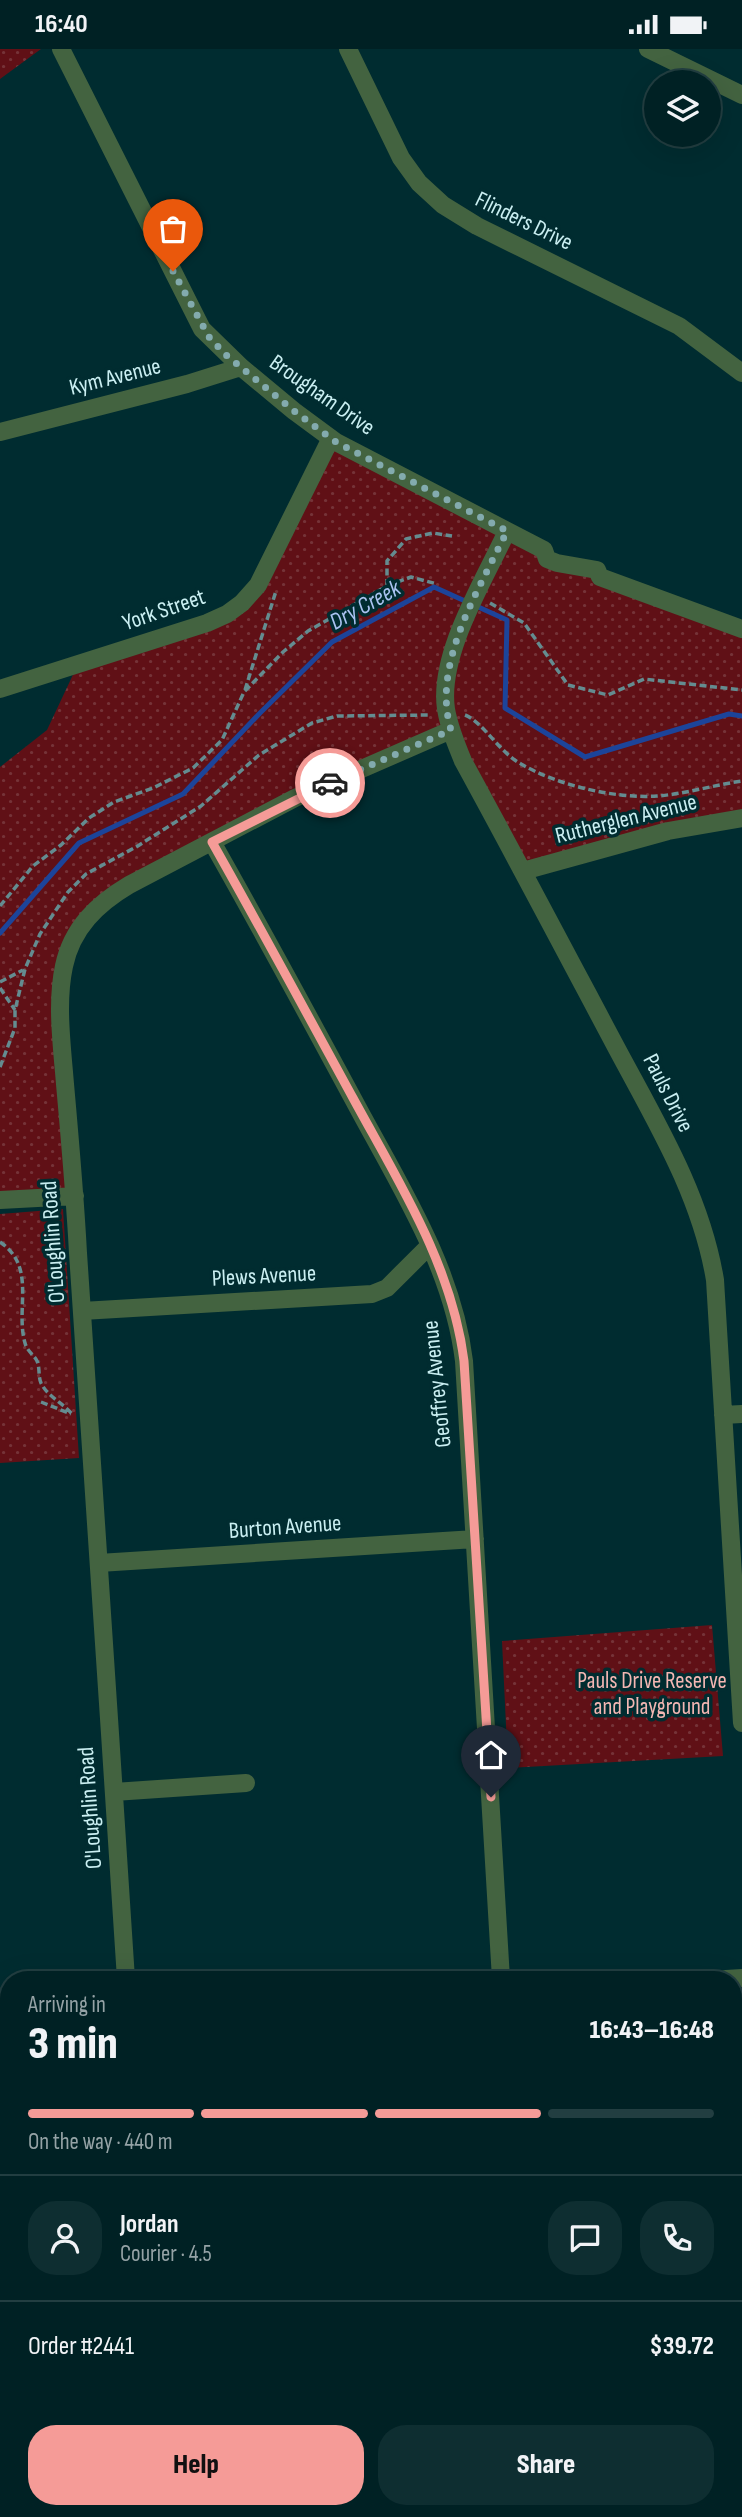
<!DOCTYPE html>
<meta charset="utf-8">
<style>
:root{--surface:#002124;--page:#0e2e31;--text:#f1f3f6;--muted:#95a3a6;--line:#223e41;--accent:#f59b97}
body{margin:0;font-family:"Sofia Sans Condensed",sans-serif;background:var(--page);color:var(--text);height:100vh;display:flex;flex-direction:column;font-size:26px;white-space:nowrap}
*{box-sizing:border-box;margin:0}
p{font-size:23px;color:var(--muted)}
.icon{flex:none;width:38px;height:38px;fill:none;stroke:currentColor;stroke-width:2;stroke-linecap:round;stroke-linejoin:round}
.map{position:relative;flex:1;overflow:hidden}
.drawer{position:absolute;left:0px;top:1922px;width:742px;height:548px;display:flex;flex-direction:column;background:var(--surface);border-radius:28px 28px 0 0;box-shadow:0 7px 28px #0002,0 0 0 2px var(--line)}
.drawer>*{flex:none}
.buttons{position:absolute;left:644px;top:21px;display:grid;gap:14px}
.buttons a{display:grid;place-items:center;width:77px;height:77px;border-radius:50%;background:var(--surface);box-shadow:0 7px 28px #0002,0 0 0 2px var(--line);font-size:35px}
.pin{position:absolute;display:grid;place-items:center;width:60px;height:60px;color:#fff;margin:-72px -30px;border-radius:50% 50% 50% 0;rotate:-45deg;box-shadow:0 0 7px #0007}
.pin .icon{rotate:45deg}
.courier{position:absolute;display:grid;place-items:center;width:70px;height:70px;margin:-35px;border:5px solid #f59b97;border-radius:50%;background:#fff;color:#222;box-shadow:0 2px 9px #0007}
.overview em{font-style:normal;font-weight:800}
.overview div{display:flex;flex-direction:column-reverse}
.overview{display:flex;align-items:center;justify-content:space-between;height:119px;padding:0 28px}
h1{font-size:46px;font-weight:800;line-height:52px}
.bar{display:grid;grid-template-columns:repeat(4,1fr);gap:10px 7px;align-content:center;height:84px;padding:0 28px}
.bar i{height:9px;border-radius:5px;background:var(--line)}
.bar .current{background:var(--accent)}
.bar p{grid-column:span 4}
.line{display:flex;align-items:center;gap:18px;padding:0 28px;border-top:2px solid var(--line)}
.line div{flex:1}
.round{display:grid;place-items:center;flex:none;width:74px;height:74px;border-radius:28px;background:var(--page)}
.cta{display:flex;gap:14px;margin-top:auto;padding:14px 28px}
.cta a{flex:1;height:80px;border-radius:28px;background:var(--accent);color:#111;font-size:28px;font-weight:800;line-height:80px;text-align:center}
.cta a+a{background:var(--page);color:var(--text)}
.status{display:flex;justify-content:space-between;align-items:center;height:49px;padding:0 35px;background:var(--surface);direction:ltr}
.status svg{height:19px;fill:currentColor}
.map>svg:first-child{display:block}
</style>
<div class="status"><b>16:40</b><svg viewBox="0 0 49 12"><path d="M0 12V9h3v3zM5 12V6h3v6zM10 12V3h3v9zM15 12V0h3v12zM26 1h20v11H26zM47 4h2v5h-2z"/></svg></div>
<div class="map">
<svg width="742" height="2468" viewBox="0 0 742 2468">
<defs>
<pattern id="park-dots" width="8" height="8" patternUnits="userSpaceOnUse" patternTransform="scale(1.75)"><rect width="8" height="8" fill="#601016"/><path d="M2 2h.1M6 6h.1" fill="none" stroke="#753338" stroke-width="1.8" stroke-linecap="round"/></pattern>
</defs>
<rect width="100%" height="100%" fill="#002c30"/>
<path fill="url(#park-dots)" d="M0,0h41l-41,30z
M331,389l213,112 198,77v193l-219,51 -74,-147 -343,175 -43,70 12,227 -75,4v-433l47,-37 31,-66 129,-41 45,-31z
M63,1160l16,249 -79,5v-249z
M712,1576l11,131 -215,12 -6,-127z"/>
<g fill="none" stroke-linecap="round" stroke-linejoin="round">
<path stroke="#1c449a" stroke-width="5" d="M0,884l79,-90 104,-49 77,-81 72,-71 102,-55 73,33 -2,88 80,49 144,-43 13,2"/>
<path stroke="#648c90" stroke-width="3.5" stroke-dasharray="7 3.5" stroke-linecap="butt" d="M387,537v-25l19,-22 27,-6 19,3
M490,554l34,20 44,62 40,10 36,-16 98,11
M245,641l31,-99
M465,666c18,7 34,37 56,49 36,21 94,35 136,32 28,-2 57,-11 85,-15
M0,857l33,-40 28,-21 28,-27 25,-16 39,-14 40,-20 29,-28 22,-48 39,-40 25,-21 79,-45 24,-9 26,7
M0,933l23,-12
M0,939l15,22
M0,1018l15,-39v-18l10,-41 15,-35 28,-42 18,-18 50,-27 65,-41 58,-51 53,-32 25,-7 92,-1
M0,1193c37,25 15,66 25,101 2,8 9,12 12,18 3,6 1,15 4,22 6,13 22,20 31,31
M41,1353l30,12"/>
<path stroke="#436340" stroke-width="18" d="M61,0l141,280 39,38 53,44 42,31 208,108 3,9 10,4 40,7 3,7 142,52
M348,0l53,109 18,25 24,22 34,21 202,100 63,47
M648,0l94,46
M0,383l187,-48 54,-17
M507,482c-23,50 -69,123 -61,178 3,18 10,35 17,52 52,95 102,190 153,286 40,75 85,148 99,233l27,443
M0,640l207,-66 20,-9 15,-11 16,-18 73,-147
M212,793c50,88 98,177 146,266 43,80 95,161 106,253l37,618
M523,822l145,-40 74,-13
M0,1151l75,-4
M82,1262l290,-17 15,-6 43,-43
M723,1366l19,-1
M99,1514l376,-24
M114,1743l132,-9
M126,1930c-16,-242 -31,-484 -48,-726 -3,-57 -8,-113 -13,-169 -3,-38 -9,-81 -1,-118 8,-38 33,-62 65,-81l166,-87 156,-68
M726,1930l16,-1
M0,1976l9,-1
M733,2152h9
M733,2381h9"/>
</g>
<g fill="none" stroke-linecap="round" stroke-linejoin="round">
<path stroke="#83abae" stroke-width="7" stroke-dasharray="0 12.6" d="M173,222l36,66 17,18 68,56 42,31 171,89c-28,59 -76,133 -56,199l-121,53"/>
<path stroke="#f59b97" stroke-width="9" d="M330,734l-118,59c48,85 94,170 141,256 45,83 99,167 111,263l27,436"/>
</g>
<g text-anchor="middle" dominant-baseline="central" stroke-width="7" stroke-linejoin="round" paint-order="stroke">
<g font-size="23" fill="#caeff2" stroke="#002c30">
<text transform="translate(524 172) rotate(26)">Flinders Drive</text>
<text transform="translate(115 328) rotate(-14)">Kym Avenue</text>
<text transform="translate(322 346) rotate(35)">Brougham Drive</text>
<text transform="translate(164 561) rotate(-19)">York Street</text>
<text transform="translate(626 770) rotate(-14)">Rutherglen Avenue</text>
<text transform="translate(668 1044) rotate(63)">Pauls Drive</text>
<text transform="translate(53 1193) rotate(-94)">O'Loughlin Road</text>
<text transform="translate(264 1227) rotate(-3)">Plews Avenue</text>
<text transform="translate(437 1335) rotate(-96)">Geoffrey Avenue</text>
<text transform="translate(285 1478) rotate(-4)">Burton Avenue</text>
<text transform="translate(90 1759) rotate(-94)">O'Loughlin Road</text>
</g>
<g font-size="23" fill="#f3b7b3" stroke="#002c30">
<text x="652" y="1632">Pauls Drive Reserve<tspan x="652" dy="26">and Playground</tspan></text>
</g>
<g font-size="24" font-style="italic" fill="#aac3f1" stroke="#002c30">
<text transform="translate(365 556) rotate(-29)">Dry Creek</text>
</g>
</g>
</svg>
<div class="buttons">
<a><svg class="icon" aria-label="layers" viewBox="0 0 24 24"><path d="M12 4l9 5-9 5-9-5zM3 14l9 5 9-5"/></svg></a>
</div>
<div class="pin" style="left:173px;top:222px;background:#ea580c"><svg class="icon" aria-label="bag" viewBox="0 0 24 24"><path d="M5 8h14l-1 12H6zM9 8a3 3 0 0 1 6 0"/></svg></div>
<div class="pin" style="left:491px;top:1748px;background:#1f2937"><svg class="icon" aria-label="home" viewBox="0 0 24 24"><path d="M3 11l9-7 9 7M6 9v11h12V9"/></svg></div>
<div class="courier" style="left:330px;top:734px"><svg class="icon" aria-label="car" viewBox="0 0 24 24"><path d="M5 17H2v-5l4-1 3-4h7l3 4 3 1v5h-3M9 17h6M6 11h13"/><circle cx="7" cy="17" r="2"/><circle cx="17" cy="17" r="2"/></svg></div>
<section class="drawer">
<div class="overview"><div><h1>3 min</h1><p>Arriving in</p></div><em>16:43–16:48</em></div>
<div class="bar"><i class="current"></i><i class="current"></i><i class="current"></i><i></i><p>On the way · 440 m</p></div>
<div class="line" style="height:126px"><a class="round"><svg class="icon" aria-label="person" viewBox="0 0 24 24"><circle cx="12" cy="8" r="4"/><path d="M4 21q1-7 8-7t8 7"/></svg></a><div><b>Jordan</b><p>Courier · 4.5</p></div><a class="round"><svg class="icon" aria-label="chat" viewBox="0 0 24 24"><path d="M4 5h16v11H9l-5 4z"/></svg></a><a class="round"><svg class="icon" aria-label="phone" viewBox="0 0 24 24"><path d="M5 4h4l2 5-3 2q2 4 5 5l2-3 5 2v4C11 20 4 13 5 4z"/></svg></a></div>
<div class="line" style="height:91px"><div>Order #2441</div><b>$39.72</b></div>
<div class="cta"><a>Help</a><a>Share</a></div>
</section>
</div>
